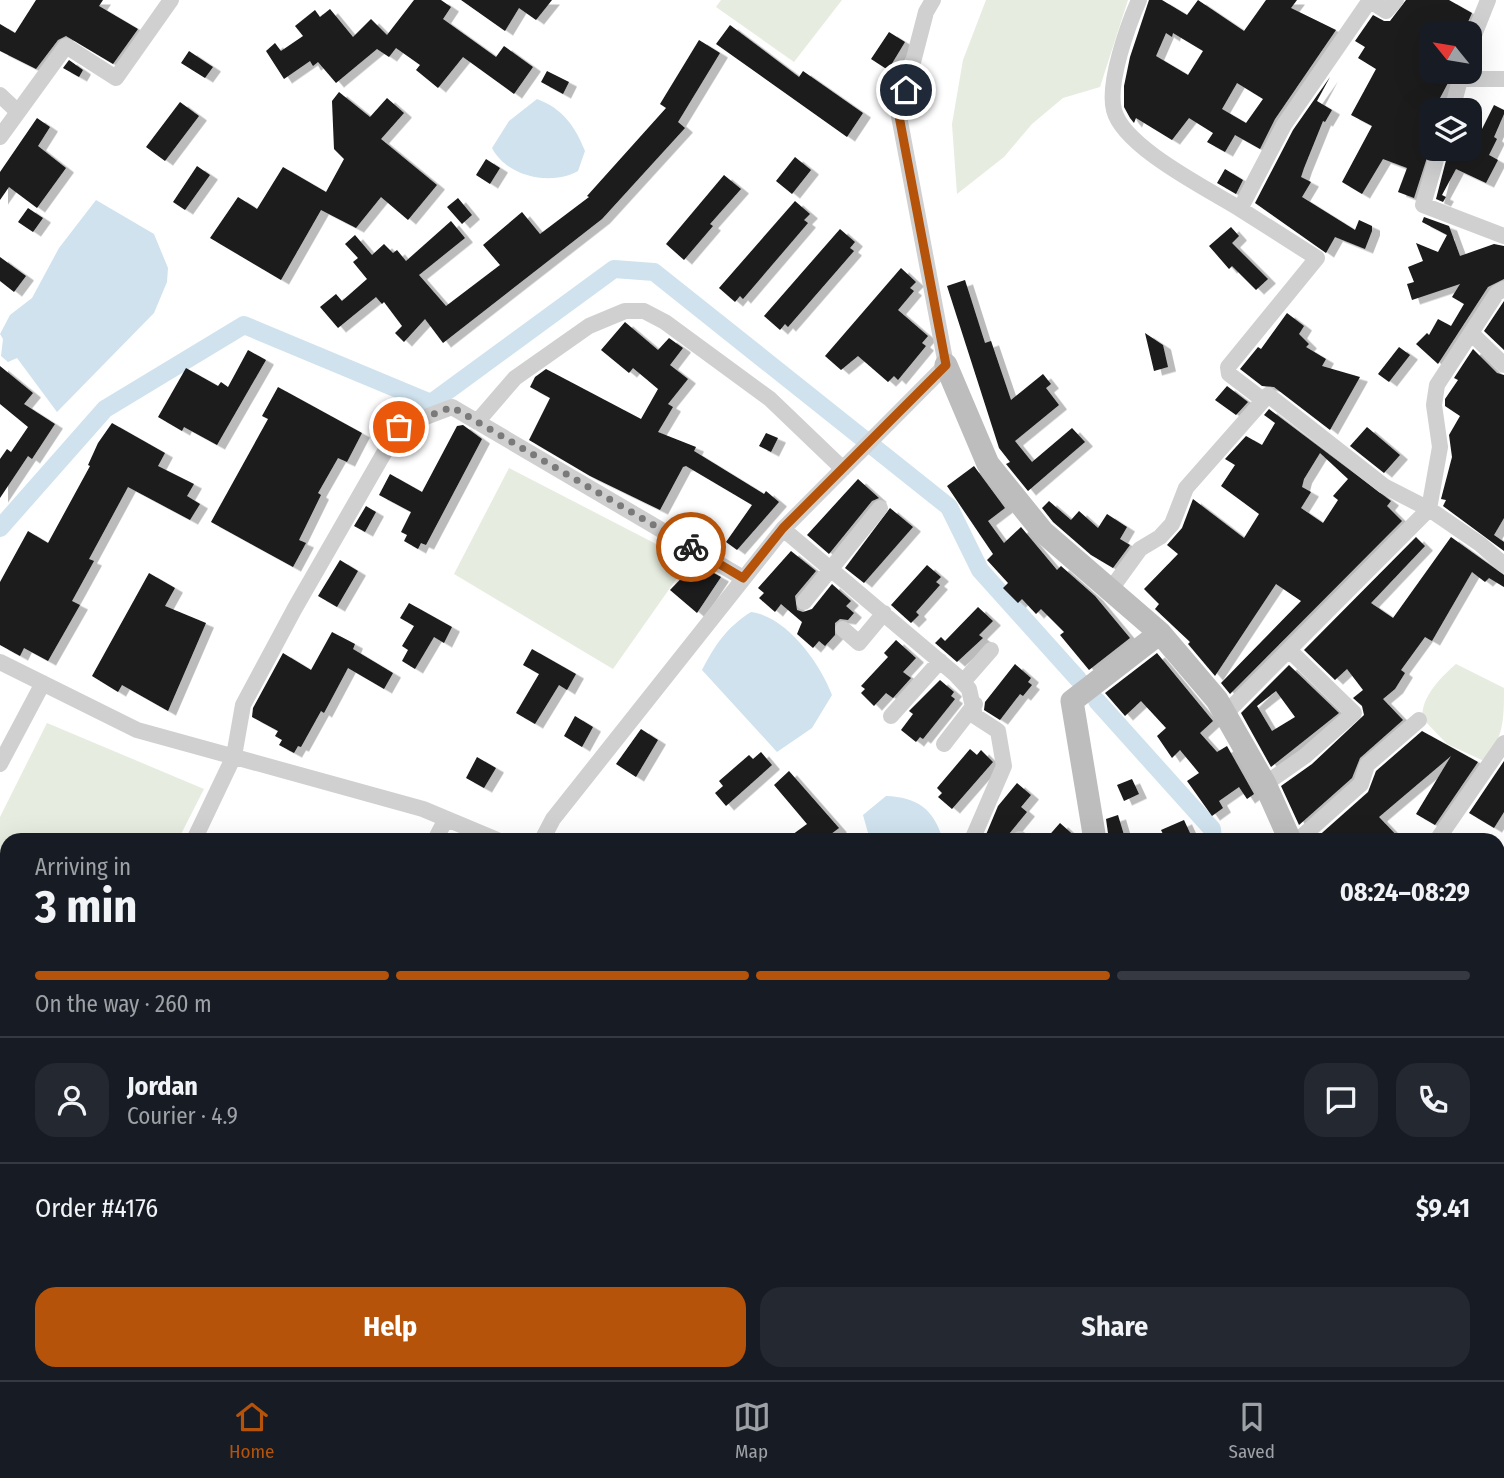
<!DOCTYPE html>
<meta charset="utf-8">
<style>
:root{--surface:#171b24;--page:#242831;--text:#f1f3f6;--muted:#9ea1a6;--line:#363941;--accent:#b45309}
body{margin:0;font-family:"Fira Sans Condensed",sans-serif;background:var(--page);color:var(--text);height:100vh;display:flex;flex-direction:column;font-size:26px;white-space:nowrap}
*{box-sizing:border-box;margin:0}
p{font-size:23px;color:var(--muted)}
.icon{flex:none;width:38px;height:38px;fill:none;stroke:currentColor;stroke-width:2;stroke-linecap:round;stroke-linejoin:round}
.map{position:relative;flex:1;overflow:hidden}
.drawer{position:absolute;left:0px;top:833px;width:1505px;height:548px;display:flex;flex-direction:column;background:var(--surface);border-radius:21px 21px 0 0;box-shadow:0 7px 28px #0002}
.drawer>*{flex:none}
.needle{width:46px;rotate:300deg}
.controls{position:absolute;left:1419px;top:21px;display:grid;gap:14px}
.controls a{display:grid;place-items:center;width:63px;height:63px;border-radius:14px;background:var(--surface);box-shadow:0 7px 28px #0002;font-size:35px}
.pin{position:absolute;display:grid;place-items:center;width:60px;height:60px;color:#fff;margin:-30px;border:4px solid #fff;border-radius:50%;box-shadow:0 2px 7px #0007}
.courier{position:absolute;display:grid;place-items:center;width:70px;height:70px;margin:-35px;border:5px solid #b45309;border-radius:50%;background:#fff;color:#222;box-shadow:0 2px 9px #0007}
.summary em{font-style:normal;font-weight:700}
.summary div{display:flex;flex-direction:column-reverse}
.summary{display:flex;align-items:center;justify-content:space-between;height:119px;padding:0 35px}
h1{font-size:46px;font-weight:700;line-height:52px}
.bar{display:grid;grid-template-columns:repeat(4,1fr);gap:10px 7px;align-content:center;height:84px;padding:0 35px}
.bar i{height:9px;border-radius:5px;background:var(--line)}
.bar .active{background:var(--accent)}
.bar p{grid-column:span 4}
.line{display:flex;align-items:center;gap:18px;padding:0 35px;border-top:2px solid var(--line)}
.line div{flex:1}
.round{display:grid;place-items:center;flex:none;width:74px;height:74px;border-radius:21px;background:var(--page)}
.primary-button{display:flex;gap:14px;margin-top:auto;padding:14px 35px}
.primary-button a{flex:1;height:80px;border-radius:21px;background:var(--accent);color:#fff;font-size:28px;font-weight:700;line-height:80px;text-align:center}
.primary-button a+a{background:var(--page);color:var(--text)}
.menu{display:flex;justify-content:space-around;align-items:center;height:98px;border-top:2px solid var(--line);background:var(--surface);font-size:19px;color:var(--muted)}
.menu a{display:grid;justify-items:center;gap:4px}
.menu .active{color:var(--accent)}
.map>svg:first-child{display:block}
</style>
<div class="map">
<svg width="1504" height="1380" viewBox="0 0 1504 1380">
<defs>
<filter id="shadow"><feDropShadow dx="8" dy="4.5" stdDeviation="0" flood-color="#0004"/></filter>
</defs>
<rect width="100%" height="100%" fill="#fff"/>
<path fill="#e6ecdf" d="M721,0h121l-48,62 -78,-55z
M986,0h142l-28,87 -37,11 -31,26 -28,33 -47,37 -5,-70 11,-64z
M509,468l180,93 -76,108 -159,-95z
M1456,664l48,24c0,32 0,49 -20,73l-37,-17 -24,-25c-4,-20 19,-43 33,-55z
M47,723l157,66 -26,51h-171v338l-7,14v-375z"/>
<path fill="#cfe2ee" d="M537,99c26,10 38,27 48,52l-7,20c-27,15 -71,6 -86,-23l17,-27z
M96,200l58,34 14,34 -1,14 -13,31 -97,99 -40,-54 -9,4 -7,-6 2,-17 -3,-5 10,-19 22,-17 27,-50z
M751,612c36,5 69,51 81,83l-20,33 -35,24 -75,-82c13,-25 25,-43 49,-58z
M886,796c31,1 48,13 57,44h-73l-7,-25z"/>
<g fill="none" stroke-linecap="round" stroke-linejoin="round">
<path stroke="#cfe2ee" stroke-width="18" d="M0,528l105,-119 139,-84 187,78 183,-134 40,3 295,235 31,63 98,109
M1097,701l115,128 1,11
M1498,1252l6,10"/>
</g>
<path fill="#1a1a1a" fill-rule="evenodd" filter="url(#shadow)" d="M36,0h67l-4,6 39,23 -25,35 -47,-28 -8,4 -22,29 -36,-18v-27l15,9z
M414,0h27l10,7 -8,12 53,38 8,-11 29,21 -19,27 -51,-37 -25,31 -22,-18 4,-5 -24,-17 -7,9 -12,-8 -41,34 -18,-21 -5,4 -3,-5 -26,18 -18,-28 9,-8 6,8 22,-15 -8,-10 20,-16 5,7 10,-8 23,28 18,-18 16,16z
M461,0h91l-16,20 -17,-12 -14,23z
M1149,0h13l25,15 11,-15 46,31 22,-31h31l-6,8 45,22 -61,89 -15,30 -25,-14 -10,17 -18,-10 6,-9 -24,-15 -17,22 -36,-22 -2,5 -4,-5 -6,-11v-21l6,-29zM1166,33l6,4 1,-4 30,18 -15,24 -32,-19zM1237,83l26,16 -17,24 -24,-14z
M1406,0h43l23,13 -9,20h-31v39l17,9 -9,17 4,2 -2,10h-10v32l-18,56 -16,-6 9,-24 -24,-9 -21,35 -20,-12 30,-56 -21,-11 25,-46 -18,-11 7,-11 -10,-6 18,-26 11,6h6z
M730,25l69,52 4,-6 60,42 -16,24 -131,-93z
M889,32l16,10 -17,28 -17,-11z
M699,40l21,13 -42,69 7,6 -83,91 -159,124 -18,-24 -21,23 -9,-9 7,-7 -18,-24 -2,2 -6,-7 -38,31 -18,-21 16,-13 6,7 25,-22 -14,-17 5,-4 -13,-14 10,-9 17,20 12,-11 9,9 4,-3 9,11 45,-40 14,17 -46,37 27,31 54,-41 -17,-20 39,-33 18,22 49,-37 -2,-1 79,-88 -6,-4z
M189,51l24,16 -8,11 -24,-15z
M69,60l14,10 -4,7 -16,-9z
M547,71l22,11 -6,12 -22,-12z
M1330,77l-13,24 15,9 -7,12 -2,-1 -19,47 -3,9 10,5 -9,15 53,33 4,-10 13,6v5l-7,18 -30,-12 -9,16 -71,-50 38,-73z
M339,92l31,25 17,-19 17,15 -23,26 56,46 -29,35 -27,-23 -25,31 -35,-18 -40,70 -71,-42 28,-41 19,12 26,-42 43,25 18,-33 -10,-10 -2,-48z
M180,102l19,14 -34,45 -19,-14z
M1494,105l10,5v4l-10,23 3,2 -8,16 9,5 -12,23 -30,-14 -14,26 4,2 -3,5 -7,-3 13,-50h23z
M37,118l13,9 -12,19 28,22 -29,40 -28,-21 -9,13v-28z
M795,157l16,13 -19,24 -16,-13z
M486,159l14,9 -10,16 -14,-9z
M197,166l13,9 -25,35 -12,-8z
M1225,169l18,11 -7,14 -19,-11z
M724,175l17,14 -31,35 3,2 -29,34 -18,-16z
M458,198l14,17 -10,9 -15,-17z
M795,201l15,13 -6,6 4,3 -65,76 -3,-3 -5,6 -16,-14z
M28,208l15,10 -10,14 -15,-10z
M1424,217l25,9 11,30 34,-12 10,2v33l-16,8 -50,77 -22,-20 11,-11 2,2 9,-16 13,7 13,-22 -12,-7 8,-13 -48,16 -5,-16 7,-2 -6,-15 15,-6 -7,-18 22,9 9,-17 -25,-13z
M1231,227l8,9 -7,7 36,36 -12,11 -24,-24 -3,3 -20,-23z
M840,229l15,13 -5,6 4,3 -66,76 -3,-3 -5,6 -16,-14z
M0,257l26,19 -12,16 -14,-11z
M901,268l15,14 -6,6 4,3 -16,19 30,26 -6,7 4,3 -28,34 -4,-4 -6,6 -30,-26 -17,14 -16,-14z
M965,280l20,63 6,-2 20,59 32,-26 8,10 -5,4 13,17 -44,36 17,21 40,-34 13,14 -57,49 -22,-27 4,-2 -11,-14 -52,-162z
M1504,301v49l-20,-19z
M1287,313l17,13 -5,8 10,10 -3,3 20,12 -4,7 38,11 -30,53 -56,-43 -12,-1 -22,-17 18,-22 3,2z
M625,322l33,28 11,-12 14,10 -13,17 18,14 -20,25 5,3 -15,25 38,15 -2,4 70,43 2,-3 13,11 -42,48 -11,-8 26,-37 -66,-39 -3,1 -23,43 -70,-34 -61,-36 21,-42 -20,-11 5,-10 11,-8 95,50 17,-30 -25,-21 -4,5 -28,-23z
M1145,333l18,12 5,22 -14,4z
M1399,347l11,8 -21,27 -11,-8z
M1473,349l24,24 7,2v143l-10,17 10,7v9l-61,-45 3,-6 -5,-1 11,-42 -3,-22 11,-19 -15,-10v-7l13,-19 -4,-2z
M248,350l18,10 -49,85 -33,-18 -2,4 -24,-14 28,-49 32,18 3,-4 7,5z
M0,366l33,27 -9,11 31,20 -23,35 -4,-3 -28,42v-39l7,-10 4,3 17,-25 -28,-23z
M1227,386l21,16 -12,13 -21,-15z
M278,387l84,46 -15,29 -9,-4 -20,35 3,2 -22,45 7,3 -13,24 -82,-45 57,-103 -6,-3z
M1269,409l122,92 -4,5 15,15 -172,173 -9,-11 80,-82 -25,-17 -61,92 -27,-32 2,-2 -35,-33 4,-5 -15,-15 34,-35 -11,-9 15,-17 11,-29 51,39 15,-24 -38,-28 14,-21 -10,-6 21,-23 16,9 13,-22 -11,-8zM1320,453l28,26 -15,17 5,4 -15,23 -22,-15 10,-16 -9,-5 2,-8z
M112,423l53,30 -7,13 36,18 -7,12 13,8 -10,16 -62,-33 -39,72 5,2 -22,40 8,4 -32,56 -24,-13 -4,8 -20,-11v-63l28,-51 20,12 42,-77 -2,-1 10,-22z
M463,425l19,14 -56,106 -5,-2 -3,6 -14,-8 3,-6 -6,-3 10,-20 -32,-17 11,-21 32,18 35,-66z
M1367,427l33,28 -16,18 -34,-27z
M766,433l12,5 -7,14 -12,-6z
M974,466l31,42 -17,13 16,22 17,-16 36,43 4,-4 34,30 35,42 -41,32 -29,-35 4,-3 -23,-23 -5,5 -14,-15 -4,4 -15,-15 5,-5 -21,-23 6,-6 -46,-68z
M858,479l21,19 -7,3 -43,53 -22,-19z
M1049,501l22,19 8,-9 19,17 9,-14 20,13 -7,12 10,6 -17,23 -22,-13 -38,-33 -11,-14z
M366,506l10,6 -11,20 -11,-6z
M890,508l23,19 -49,56 -19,-15z
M1416,537l9,9 -54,57 22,15 58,-81 53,38v12l-15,-9 -4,4 -13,-10 -40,69 -7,-4 -24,33 4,3 -10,16 -12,10 20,21 -43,38 -8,20 -53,47 -18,-39 31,-22 52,-49 -2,-9 -9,-8 10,-8 -16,-21 -12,11 -31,-30z
M791,551l25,20 -21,25 2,14 6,2 9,-3 20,-25 19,17 -5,5 8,7 -6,7 -8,-1 -5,4v12l-10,11 -6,-5 -6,7 -16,-14 5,-12 -21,-18 -6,8 -16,-14 5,-5 -6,-5z
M340,560l18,11 -21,36 -19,-11z
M696,563l25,14 -24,36 -27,-23z
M927,565l14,12 -5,5 4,3 -24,27 3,3 -8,8 -20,-18z
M149,573l26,15 -10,18 41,17 -38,88 -46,-26 -4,7 -26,-16z
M409,603l43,24 -8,16 -10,-6 -19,32 -13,-8 6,-11 -6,-4 12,-20 -14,-8z
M978,607l15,14 -14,14 4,3 -26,24 -22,-19 6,-6 4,4z
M332,632l23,12 -2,5 40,24 -9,16 -36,-21 -24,45 -3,-2 -20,36 -3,-1 -4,7 -15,-8 3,-5 -7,-4 3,-5 -26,-14 1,-9 30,-55 28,17z
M896,640l20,18 -13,14 8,6 -18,20 -7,-5 -12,13 -13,-13 4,-4 -4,-3 27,-29 -4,-4z
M532,649l44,25 -9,16 -8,-5 -24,39 -19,-11 23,-39 -16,-9z
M1157,653l56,68 -13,12 17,19 10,-6 27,48 -7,5 -8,-12 -20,14 4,7 -11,8 -25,-35 12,-8 -19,-23 -8,8 -15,-22 9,-8 -25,-27 -16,15 -20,-23z
M1015,664l16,14 -3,4 4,3 -9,11 -3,-2 -20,26 -16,-10 1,-8z
M1289,665l50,48 -68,54 -30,-54zM1276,691l19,26 -23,14 -15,-25z
M940,680l14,12 -3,4 4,3 -32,40 -3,-2 -4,5 -15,-12 12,-16 -4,-3z
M575,716l18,11 -11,20 -18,-11z
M641,729l17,11 -22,37 -20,-13z
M1422,731l56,31 -43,63 -19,-11 35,-58 -72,61 22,23h-87l54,-48 8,-21z
M970,749l7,6 4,-5 12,12 -41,47 -14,-12 4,-4 -5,-5z
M761,752l11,13 -46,41 -11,-13 8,-7 -4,-5 30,-26 4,4z
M477,757l19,11 -12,20 -18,-10z
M1504,761v51l-10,16 -25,-15z
M789,771l50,57 -16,12h-38l22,-16 -33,-39z
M1132,779l7,15 -15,7 -7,-16z
M1017,783l14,12 -10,12 6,5 -23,28h-15l-4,-3 13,-31z
M1118,815l6,20 -15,5 -3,-21z
M1184,820l6,13 -14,7h-10l-5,-10z
M1060,823l19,17h-34z"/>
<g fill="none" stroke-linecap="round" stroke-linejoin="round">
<path stroke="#d0d0d0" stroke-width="16" d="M1139,0c-11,25 -32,83 -25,110 9,37 94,79 126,99
M1470,45l18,-45
M1462,79h42
M0,95l18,17
M1452,110l10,-38
M0,137l66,-91 50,32 55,-78
M1439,149l-16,56 81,31
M1471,333l33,32
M1263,400l-34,-26 -1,-7 89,-109 -77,-49 44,-84 84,-122 3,-2 15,10 10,-11
M477,422l38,-44 74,-52 36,-15h19l21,11 105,77 73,70
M783,529l173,146 13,14 6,27 23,15 6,35 -32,74
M1111,589l29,-40 20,-12 12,-13 14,-36 82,-93 116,91 45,23 11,-62 -6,-42 3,-20 60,-92 7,-4
M804,602l76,-94
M843,629l16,14 25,-30
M0,662l137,68 286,79 74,31
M963,682l28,-32
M1226,713l203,-204 51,35 24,21
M891,716l49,-55
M944,744l31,-40
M0,764l43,-81
M1265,784l40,-28 49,-43 -65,-63
M194,840l40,-84 9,-51 52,-97 104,-181 53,-20 291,171
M435,840l11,-21
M542,840l11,-21 230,-290 163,-164 -47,-249 27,-104 7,-12
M1019,840l1,-1
M1298,840l63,-56 6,-19 52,-45
M1437,840l67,-97
M1498,1030l6,-4
M0,1236l7,-14
M371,1374l10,6
M730,1374l5,6
M1067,1374l7,6
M160,1380l3,-6
M442,1380l4,-6"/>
<path stroke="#bdbdbd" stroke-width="23" d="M946,365l42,99 55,68 117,101 57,67 48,84 25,56
M1095,840l-23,-139 88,-68
M1498,1060l6,24
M1451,1374l1,6
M681,1380l8,-6"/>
</g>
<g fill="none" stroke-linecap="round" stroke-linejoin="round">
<path stroke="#7a7a7a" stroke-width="7" stroke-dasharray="0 12.6" d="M399,427l53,-20 239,140"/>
<path stroke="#b45309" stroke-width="9" d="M691,547l52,31 40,-50 163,-163 -47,-249 7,-26"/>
</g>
</svg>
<div class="controls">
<a><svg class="needle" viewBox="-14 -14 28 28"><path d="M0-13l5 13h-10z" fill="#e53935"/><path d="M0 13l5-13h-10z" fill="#9ea1a6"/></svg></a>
<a><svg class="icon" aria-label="layers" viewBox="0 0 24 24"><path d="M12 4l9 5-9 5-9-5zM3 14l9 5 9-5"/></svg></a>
</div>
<div class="pin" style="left:399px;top:427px;background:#ea580c"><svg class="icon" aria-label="bag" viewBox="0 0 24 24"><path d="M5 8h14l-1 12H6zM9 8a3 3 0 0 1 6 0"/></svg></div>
<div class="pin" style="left:906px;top:90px;background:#1f2937"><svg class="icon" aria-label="home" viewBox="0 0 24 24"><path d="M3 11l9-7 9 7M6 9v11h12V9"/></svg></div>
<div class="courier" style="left:691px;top:547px"><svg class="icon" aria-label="bike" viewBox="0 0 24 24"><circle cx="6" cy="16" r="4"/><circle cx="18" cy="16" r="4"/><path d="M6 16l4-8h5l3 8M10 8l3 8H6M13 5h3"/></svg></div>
<section class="drawer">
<div class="summary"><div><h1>3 min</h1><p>Arriving in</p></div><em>08:24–08:29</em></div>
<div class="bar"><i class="active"></i><i class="active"></i><i class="active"></i><i></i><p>On the way · 260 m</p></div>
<div class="line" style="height:126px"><a class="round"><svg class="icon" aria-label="person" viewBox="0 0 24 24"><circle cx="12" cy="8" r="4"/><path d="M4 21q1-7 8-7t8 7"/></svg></a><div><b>Jordan</b><p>Courier · 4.9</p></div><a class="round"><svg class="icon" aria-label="chat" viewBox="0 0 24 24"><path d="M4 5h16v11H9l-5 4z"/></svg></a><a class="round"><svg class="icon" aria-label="phone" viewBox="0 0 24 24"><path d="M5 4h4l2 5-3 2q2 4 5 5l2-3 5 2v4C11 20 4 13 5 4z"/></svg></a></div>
<div class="line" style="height:91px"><div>Order #4176</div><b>$9.41</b></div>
<div class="primary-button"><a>Help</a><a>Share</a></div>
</section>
</div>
<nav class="menu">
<a class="active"><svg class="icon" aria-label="home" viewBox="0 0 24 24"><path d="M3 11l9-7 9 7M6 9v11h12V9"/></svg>Home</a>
<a><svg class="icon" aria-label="map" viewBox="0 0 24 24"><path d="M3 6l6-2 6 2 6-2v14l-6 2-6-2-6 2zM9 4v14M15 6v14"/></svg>Map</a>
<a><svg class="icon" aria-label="saved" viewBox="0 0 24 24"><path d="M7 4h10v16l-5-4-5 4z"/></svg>Saved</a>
</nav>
